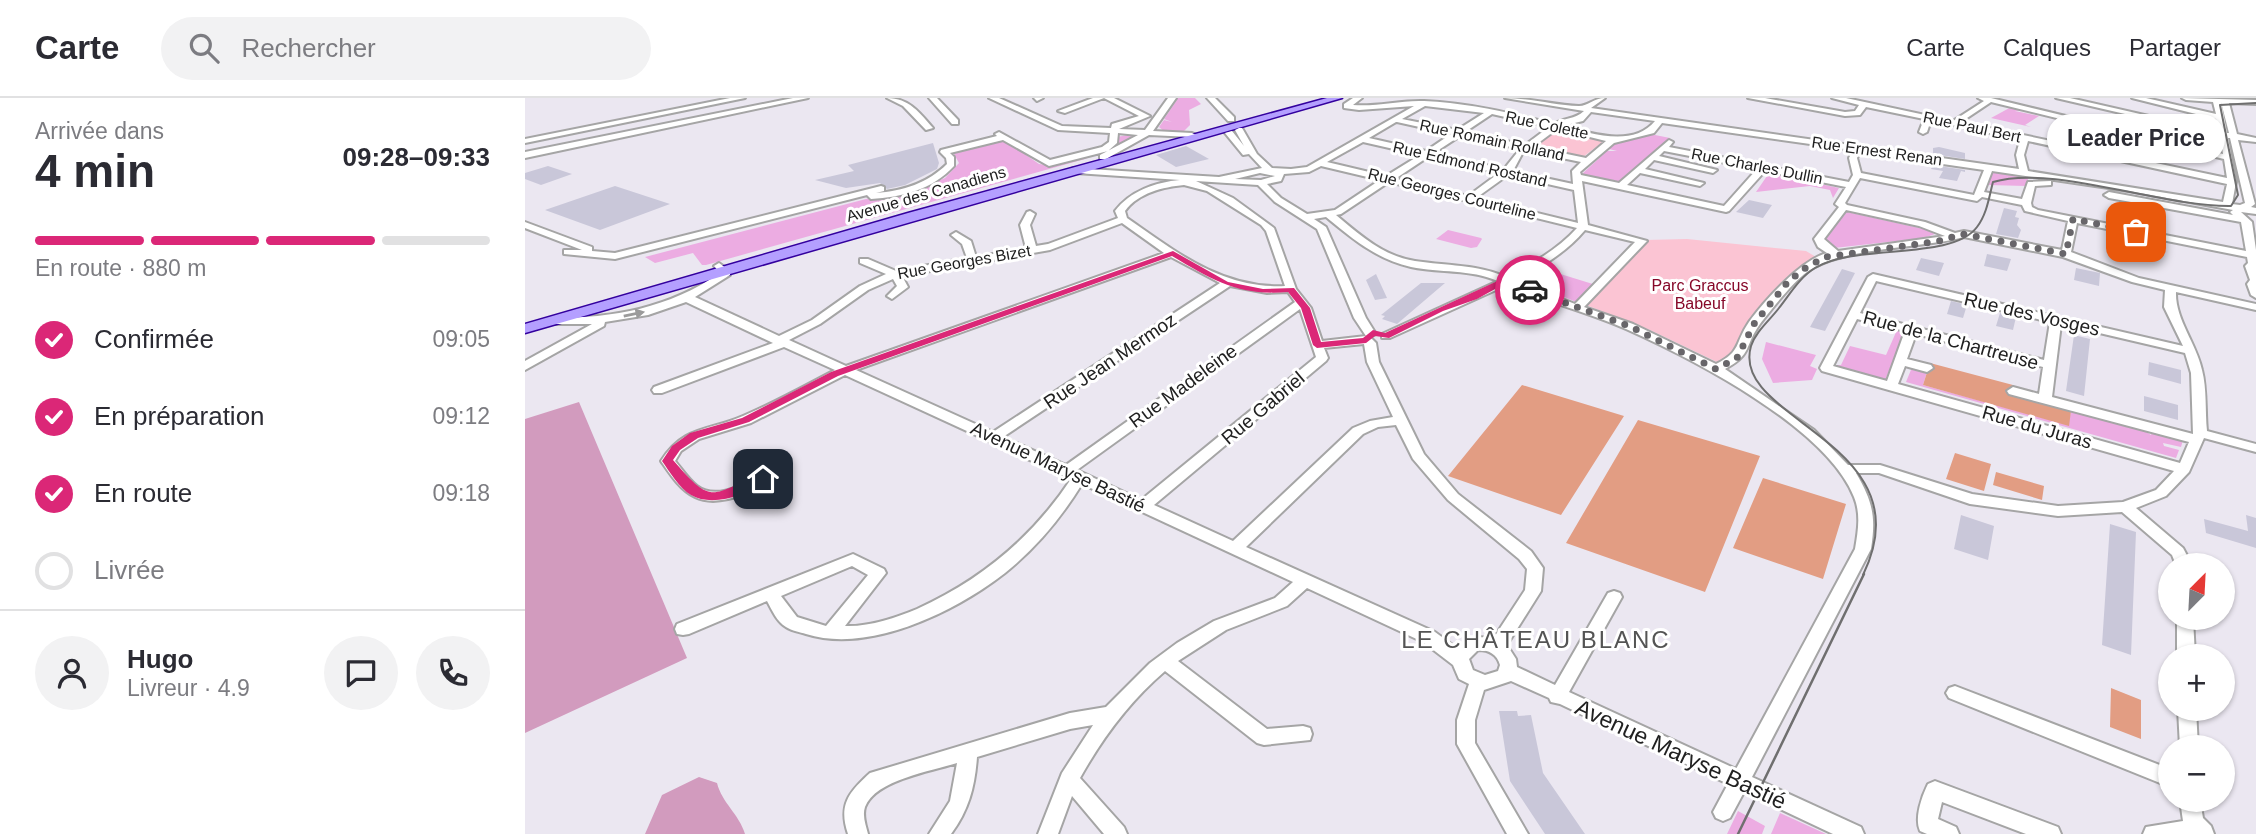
<!DOCTYPE html>
<html lang="fr">
<meta charset="utf-8">
<style>
:root{--surface:#fff;--page:#f2f2f3;--text:#2b2b33;--muted:#7c7c81;--line:#e1e1e2;--accent:#db2777}
body{margin:0;font-family:Helvetica,sans-serif;background:var(--page);color:var(--text);height:100vh;display:flex;flex-direction:column;font-size:26px;white-space:nowrap}
*{box-sizing:border-box;margin:0}
p{font-size:23px;color:var(--muted)}
.icon{flex:none;width:38px;height:38px;fill:none;stroke:currentColor;stroke-width:2;stroke-linecap:round;stroke-linejoin:round}
.map{position:relative;flex:1;overflow:hidden}
.sheet{display:flex;flex-direction:column;background:var(--surface);width:525px}
.sheet>*{flex:none}
.needle{width:46px;rotate:24deg}
.fabs{position:absolute;left:1633px;top:455px;display:grid;gap:14px}
.fabs a{display:grid;place-items:center;width:77px;height:77px;border-radius:50%;background:var(--surface);box-shadow:0 2px 5px #0004;font-size:35px}
.pin{position:absolute;display:grid;place-items:center;width:60px;height:60px;color:#fff;margin:-30px;border-radius:14px;box-shadow:0 4px 10px #0006}
.courier{position:absolute;display:grid;place-items:center;width:70px;height:70px;margin:-35px;border:5px solid #db2777;border-radius:50%;background:#fff;color:#222;box-shadow:0 2px 9px #0007}
.bubble{position:absolute;height:49px;border-radius:24px;background:var(--surface);box-shadow:0 2px 5px #0004;font-size:23px;font-weight:600;line-height:49px;text-align:center}
.head em{font-style:normal;font-weight:600}
.head div{display:flex;flex-direction:column-reverse}
.head{display:flex;align-items:center;justify-content:space-between;height:119px;padding:0 35px}
h1{font-size:46px;font-weight:600;line-height:52px}
.bar{display:grid;grid-template-columns:repeat(4,1fr);gap:10px 7px;align-content:center;height:84px;padding:0 35px}
.bar i{height:9px;border-radius:5px;background:var(--line)}
.bar .on{background:var(--accent)}
.bar p{grid-column:span 4}
.line{display:flex;align-items:center;gap:18px;padding:0 35px;border-top:2px solid var(--line)}
.line div{flex:1}
.round{display:grid;place-items:center;flex:none;width:74px;height:74px;border-radius:37px;background:var(--page)}
ol{padding:0 35px;list-style:none}
li{display:flex;align-items:center;gap:21px;height:77px}
li p{margin-inline-start:auto}
li .icon{padding:7px;border-radius:50%;background:var(--accent);color:#fff;stroke-width:4}
li:last-child{color:var(--muted)}
li i{width:38px;height:38px;border:4px solid var(--line);border-radius:50%}
header{display:flex;align-items:center;gap:42px;box-sizing:border-box;height:98px;padding:0 35px;background:var(--surface);border-bottom:2px solid var(--line)}
header strong{font-size:33px}
nav{display:flex;gap:38px;margin-inline-start:auto;font-size:24px}
.search{width:490px;height:63px;background:var(--page);display:flex;align-items:center;gap:18px;box-sizing:border-box;padding:0 24px;border-radius:38px;color:var(--muted);font-size:26px}
main{display:flex;flex:1;min-height:0}
.map>svg:first-child{display:block}
</style>
<header>
<strong>Carte</strong>
<div class="search"><svg class="icon" aria-label="search" viewBox="0 0 24 24"><circle cx="10" cy="10" r="6"/><path d="M15 15l6 6"/></svg>Rechercher</div>
<nav><a>Carte</a><a>Calques</a><a>Partager</a></nav>
</header>
<main>
<section class="sheet">
<div class="head"><div><h1>4 min</h1><p>Arrivée dans</p></div><em>09:28–09:33</em></div>
<div class="bar"><i class="on"></i><i class="on"></i><i class="on"></i><i></i><p>En route · 880 m</p></div>
<ol>
<li><svg class="icon" aria-label="check" viewBox="0 0 24 24"><path d="M5 12l5 5 9-10"/></svg>Confirmée<p>09:05</p></li>
<li><svg class="icon" aria-label="check" viewBox="0 0 24 24"><path d="M5 12l5 5 9-10"/></svg>En préparation<p>09:12</p></li>
<li><svg class="icon" aria-label="check" viewBox="0 0 24 24"><path d="M5 12l5 5 9-10"/></svg>En route<p>09:18</p></li>
<li><i></i>Livrée</li>
</ol>
<div class="line" style="height:126px"><a class="round"><svg class="icon" aria-label="person" viewBox="0 0 24 24"><circle cx="12" cy="8" r="4"/><path d="M4 21q1-7 8-7t8 7"/></svg></a><div><b>Hugo</b><p>Livreur · 4.9</p></div><a class="round"><svg class="icon" aria-label="chat" viewBox="0 0 24 24"><path d="M4 5h16v11H9l-5 4z"/></svg></a><a class="round"><svg class="icon" aria-label="phone" viewBox="0 0 24 24"><path d="M5 4h4l2 5-3 2q2 4 5 5l2-3 5 2v4C11 20 4 13 5 4z"/></svg></a></div>
</section>
<div class="map">
<svg width="1731" height="736" viewBox="0 0 1731 736">
<rect width="100%" height="100%" fill="#ebe7f1"/>
<path fill="#ecace2" d="M651,0h19l6,6 -12,6 1,15 -8,8 -17,-1 -6,-5 5,-7 8,2 -8,-3 13,-19z
M1488,8l14,4 -12,1 24,5 -14,9 6,2 -40,-9z
M1125,36l20,4 -48,44 -40,-8 25,-23h10l-8,-2 10,-8z
M604,37l4,3 -48,21 -379,106h-4l-9,-12 -38,10 -10,-6 221,-58 52,-9 27,-12 14,-15 -6,-11 50,-13 36,25 8,1 59,-15 10,-13z
M1468,74l5,-1 31,5 -3,10 -38,-1z
M1244,75l70,15 -6,10 -3,-8 -20,-4 -54,6z
M1322,114l77,17 11,5 -11,4 -90,10 -10,-8z
M923,132l33,8 1,1 -5,8 -6,1 -35,-9z
M1016,170l55,17 -20,17 -57,-24z
M1372,232l9,2 -21,48 -53,-15h9l9,-19 36,9z
M1241,244l50,13 -6,11 7,3 -5,11 -39,3 -11,-24z
M1388,267l15,4 -5,16 145,40 3,-14 -60,-17 131,35 9,6 1,-5 31,10 -2,7 -18,-4 1,3 15,4 -3,8 -270,-76z
M1213,713l27,15 -3,8h-35z
M1255,715l46,21h-55z"/>
<path fill="#d29bbe" d="M54,304l108,256 -162,75v-314z
M174,679l18,6c5,20 22,31 28,51h-100l17,-39z"/>
<path fill="#fbc4d3" d="M1031,32l49,10 -22,17 -49,-10z
M1162,141l119,12 10,6c-28,14 -48,38 -67,63 -12,15 -12,35 -32,42l-67,-32 -64,-25 59,-65z"/>
<path fill="#e29d83" d="M1405,265l83,22 -2,9 60,17 -2,15 -146,-41z
M997,287l102,31 -63,99 -113,-39z
M1113,322l122,36 -55,136 -139,-49z
M1430,355l36,11 -7,27 -38,-12z
M1471,374l48,14 -2,14 -49,-15z
M1238,380l83,26 -23,75 -90,-31z
M1586,590l30,12v39l-31,-12z"/>
<path fill="#c9c7d9" d="M408,45l6,20 -2,6 -32,16 -18,4 -7,-6 -34,5 -31,-8 39,-9 -6,-6z
M661,48l23,13 -33,8 -20,-12z
M1414,49l26,6v6l-32,-5v-6z
M1408,67l32,5v2l-4,-1 -4,10 -18,-3 4,-7 -12,-2z
M23,68l24,8 -31,11 -16,-6v-6z
M90,88l55,18 -70,26 -55,-20z
M1224,102l23,5 -9,13 -27,-6z
M1479,110l13,3 -2,6 4,1 -2,7 4,5 -3,8 -22,-4z
M1462,156l24,5 -4,12 -23,-5z
M1396,160l23,5 -5,13 -23,-6z
M1551,170l24,5 -1,13 -25,-6z
M1317,171l13,4 -30,58 -15,-4z
M851,176l11,24 -12,2 -9,-20z
M896,185h24l-48,41 -15,-5 3,-3 -4,-1z
M1426,203l16,4 -4,13 -16,-4z
M1475,215l16,4 -3,13 -17,-4z
M1549,237l16,4 -6,57 -18,-5z
M1624,264l32,8v14l-33,-9z
M1619,298l34,9v15l-34,-9z
M1436,417l33,11 -6,34 -34,-11z
M1721,417l10,3v30l-50,-15 -2,-14 44,12z
M1585,426l26,8 -5,123 -29,-10z
M974,613h18l1,5 13,-1 12,58 42,61h-40l-35,-53z"/>
<g fill="none" stroke-linecap="round" stroke-linejoin="round">
<g stroke="#a5a5a5" stroke-width="4">
<path id="minor" d="M205,0h15l-220,45v-4z
M268,0h15l-283,60v-6z
M362,0c22,0 33,15 46,30l-7,2 -23,-24z
M404,0h8l21,22v4h-6z
M464,0h10l63,28 49,2 1,-4 27,-8 -35,-18h10l36,18 -31,13 26,1 23,-32h8l-23,33 39,2 4,2 -4,2 -43,-2 -43,24h-6v-4l38,-20 -20,-2 -1,10 -9,8 -59,15 -46,-26 -53,13 4,4v9c-22,24 -52,31 -83,33l-4,-4 -252,64 -51,-5v-4h18l-57,-22v-6l67,25v4l23,2 266,-67 3,1v4l-8,2c27,-2 52,-10 71,-29l-1,-6 -6,-6 1,-2 56,-14 -2,-2 4,-2 51,28 52,-13 7,-5 1,-9 -52,-3z
M509,0h9l-6,3z
M568,0h11l-39,15 -7,-2z
M682,0h8l19,19v4h-6z
M828,0h9l-9,7c24,2 47,-5 71,-4 45,2 87,12 130,23 10,-7 21,-4 30,-13l-79,-13c25,0 49,7 74,8 9,0 15,-8 26,-8l-14,10 428,61 -3,-14 4,-15 -89,-20 -4,12 -4,2 -4,-2 5,-13 -58,-12 -6,8 -15,1 -97,-18h17l80,14 10,-1 4,-6 -27,-7h14l107,23 31,-20 -6,-3h13l232,56 -3,-18 -164,-38h14l149,34 -3,-13 -84,-21h14l70,16 -3,-12 -27,-2 -4,-2 74,2v4l-27,-1 8,31 19,4v4l-18,-2 17,64 -4,3 5,1v6l-15,-2 11,10 4,28v48l-5,-3 -4,-11 3,-4 -5,-14 3,-3 -1,-6 -170,-34 -6,29 68,26 117,26v6l-80,-18c-1,27 20,51 26,78 5,19 3,41 5,61l49,13v8l-52,-14 -15,34 -23,24 -30,12 47,40 9,17h-16l-4,-10 -50,-43 -64,4 -88,-12 -91,-31h-23c17,29 20,44 15,76l-119,228 109,50 3,7h-31l-89,-42 -14,26 -7,3 -7,-3 -3,-6 15,-28 -168,-80 -9,-2 -2,-4 -38,-17 -27,9 -9,30v23l53,91h-21l-50,-90v-24l12,-36 -10,-5 -6,-14 -30,-23 -116,-54 -20,18 -61,24 -48,31 89,68 36,-3 7,2 2,6 -2,6 -46,5 -7,-2 -92,-72c-35,30 -62,66 -85,107l44,49 3,7h-23l-32,-38 -14,38h-20l24,-61 31,-48 -23,4 -93,28c-2,29 -8,53 -26,77h-22l21,-33 7,-38c-25,8 -82,17 -92,44 -3,9 1,19 3,27h-20c-10,-29 1,-42 22,-61l200,-60 36,-6 44,-44 27,-20 37,-22 61,-23 18,-16 -211,-98c-21,34 -46,64 -77,89 -50,39 -136,81 -199,61 -6,-2 -14,-3 -20,-7 -9,-5 -14,-17 -19,-26l-78,33 -6,1 -6,-1 -2,-5 2,-5 176,-70 31,15 2,4 -41,53c24,1 50,-8 72,-17 64,-29 115,-71 154,-130l-226,-104 -94,48 -52,16 -18,12 -6,10c7,8 13,18 22,25 24,18 61,-10 81,-24l5,-1 7,4c-17,21 -69,45 -95,32 -15,-7 -25,-23 -34,-36 23,-36 48,-30 82,-45 31,-13 61,-30 92,-46l-51,-23 -122,46h-8l-2,-3 2,-3 119,-44 -87,-41 -38,13 -43,7 -1,4 -79,44v-9l67,-37h-39l-6,-3 6,-3c61,0 116,-10 167,-45l-6,-7 5,-3 11,8v4l-35,22 84,39 33,-16 48,-34 26,-12 -26,-11v-4h8l28,12 71,-13 -5,-14 -11,-9 5,-3 15,9 5,16 50,-9 -6,-23 7,-13 3,-1 5,3 -5,11 6,21 12,-2 70,-26 -3,-7c15,-20 41,-29 65,-31l-104,-7 -4,-3 1,-2 146,9 43,-9 -13,-14 -6,1 -18,-22 7,-2 12,15 -9,-16 4,-2h3l15,26 15,14 19,1 16,-2 107,-61 -55,4 -15,-2v-4zM1466,4l233,57 3,19 -266,-56zM1696,4l8,31h-2zM900,8l59,7 -27,17 -55,-11zM1066,14l64,9c-22,27 -65,12 -93,5l21,-5zM967,16l57,13 -24,18 -60,-13zM871,24h1l54,12 -25,17 -57,-13zM1137,25l191,27 -4,8 4,17 -4,7 -180,-35 4,-5 -4,-2 -50,43 -38,-8 -1,-3 34,-29 40,-10zM1032,31l49,12 -20,17 -53,-11zM935,38l60,13 -16,20 -70,-16zM1703,40h2l15,65 -5,2 -8,-1 4,-22zM1503,43l199,43 -4,18 -195,-31 -4,-16zM838,44l57,13 -34,21 -59,-14zM1003,53l53,11 -9,9 1,13 -60,-13 9,-17zM1139,53l93,18 -33,37 -97,-21 13,-12 60,13 4,-3 -59,-14 9,-9 59,13 4,-3 -58,-14zM1335,54l124,18 -10,25 -113,-22 -4,-15zM903,59l71,16 -31,23 -73,-17zM796,68l59,14 -45,30 -28,4 -26,-16 -14,-14 14,-3 3,-7 25,-2zM1240,73l81,16 -11,17 4,3 -25,32 4,8 9,6c-26,7 -62,47 -78,69 -15,22 -7,29 -33,42l-83,-40 -49,-17 63,-66 -59,-16 -6,-44 144,31 3,-1zM1467,73l137,20 104,19 -3,2 3,3 -124,-23 -5,3 5,3 132,24 5,29 -208,-41 -6,-3 -1,-4 4,-17 16,-1v-4l-23,1 -6,17 -38,-7zM735,75l15,3 -14,4 -26,-1zM983,77l66,15 4,33 -102,-25zM1335,80l117,23 5,-4 40,8 3,6 43,10 -6,29 -98,-19 -9,2 -30,-11 -78,-17 -2,-2zM671,83l62,4 17,17 42,27 37,89 12,18 -44,5 -11,-33 -15,-19 -22,-61 -41,-30zM864,84l188,46c-20,22 -45,36 -71,49 -30,-13 -59,-11 -91,-16 -32,-5 -55,-26 -79,-46l5,-1zM659,87l23,6 54,34 5,6 19,55c-63,3 -109,-34 -158,-68l-2,-7c13,-18 38,-24 59,-26zM1321,112l73,16 26,10 -107,15 -14,-12zM801,119c27,22 50,42 85,50 29,6 59,2 87,14l-116,53v4h8l117,-53c39,17 81,27 119,44 67,30 200,98 228,168 7,17 4,34 1,52l-119,220 -167,-77 53,-95 -2,-4 -6,-2 -6,2 -53,92 -38,-18 -1,-8 -9,-14 34,-54 2,-23 -12,-17 -73,-57 -34,-40 -45,-92 -3,-19 -6,-6 6,-3 -10,-16 -40,-91 -12,-8zM597,125l42,30 -318,113 -57,-26 31,-16 48,-34 25,-11 4,7 -10,10 5,3 16,-12 -6,-11 148,-26zM1060,132l50,12 -60,62 -60,-24c26,-13 51,-27 70,-50zM1439,139l99,20 69,25 33,8 -1,17 19,39 -310,-72 -5,3 -48,91 2,3 352,100 -18,19 -33,12 -65,4 -86,-12 -92,-29h-32l-34,-35 -89,-61c28,-15 19,-23 35,-45 10,-13 34,-43 47,-52 33,-25 113,-23 157,-35zM646,159l49,26 -227,149 -137,-62zM1351,183l174,41 -6,38 -184,-47zM705,188l37,7 21,-1 7,10 -229,163 -63,-28zM775,211l16,48 -175,143 -64,-30zM1332,221l48,12 -18,50 -54,-15zM1536,226l124,29 6,20 2,61 -141,-37zM1391,236l127,33 -4,27 -26,-7 -6,4 2,3 180,48 -9,21 -282,-79 7,-18 22,6 6,-4 -2,-3 -24,-6zM839,246l3,18 26,55 -23,4 -17,7 -120,113 -79,-36 172,-144 2,-3 -4,-10zM871,327l17,34 35,41 71,59 8,10 -2,21 -32,49c-16,-4 -24,-1 -35,10l-23,-17 -189,-85 117,-113 15,-7zM327,468l16,9 -42,51 -29,-9 -16,-21zM953,552c11,0 19,4 22,15l-2,6 -13,4 -12,-5 -4,-11z
M1652,520h16l2,38h-18z
M1430,588l215,83v18l-221,-89 -3,-5 3,-5z
M1653,611h18l2,38h-18z
M1410,683l123,46 3,7h-35l-84,-32 -4,17 18,8 3,7h-32l-7,-3c-6,-13 2,-35 8,-47z
M1655,702h20l3,18 8,8 3,8h-71l3,-7 37,-6z"/>
</g>
<g stroke="#33009e" stroke-width="3">
<path id="major" d="M802,0h15l-817,235v-9l383,-111z"/>
</g>
<use href="#minor" fill="#fff" fill-rule="evenodd"/>
<use href="#major" fill="#b49fff" fill-rule="evenodd"/>
<path stroke="#6f6f6f" stroke-width="2" d="M1338,477c65,-133 -134,-154 -112,-229 5,-15 19,-26 28,-38 11,-14 21,-31 36,-40 41,-25 137,-7 162,-41 10,-13 12,-30 16,-45 59,-18 168,25 238,24l7,-11 -18,-90 36,-2"/>
<path stroke="#6f6f6f" stroke-width="2.5" d="M1213,736l126,-260"/>
</g>
<defs><path id="oneway-solid" d="M-6-.8H1V-3.2L6.5 0L1 3.2V.8H-6Z" transform="scale(1.75)"/></defs>
<use fill="#9b9b9b" href="#oneway-solid" transform="translate(109 216) rotate(-12)"/>
<path fill="#db2777" d="M648,153l55,31 35,7 31,-1 16,20 11,34 42,-4 10,-8 12,3 121,-56 28,13 -8,2 -20,-9 -29,16 -34,12 -54,27 -14,-2 -9,7 -49,5 -4,-3 -12,-37 -13,-16c-49,4 -74,-11 -116,-36l-334,120 -89,46 -51,16 -18,12 -7,10c42,49 37,32 90,15l6,4c-16,15 -57,29 -78,16 -11,-6 -22,-24 -29,-34l10,-15 18,-13 52,-15 89,-46z"/>
<g fill="none" stroke-linecap="round" stroke-linejoin="round">
<path stroke="#68666a" stroke-width="7" stroke-dasharray="0 12.6" d="M1005,192l99,36 87,43 21,-11 17,-34 33,-41 15,-13 23,-13 114,-16 24,-7 103,20 7,-35 63,13"/>
</g>
<g text-anchor="middle" dominant-baseline="central" stroke-width="6" stroke-linejoin="round" paint-order="stroke">
<g font-size="16" fill="#212121" stroke="#fff">
<text transform="translate(1022 27) rotate(12)">Rue Colette</text>
<text transform="translate(1447 29) rotate(12)">Rue Paul Bert</text>
<text transform="translate(967 42) rotate(12)">Rue Romain Rolland</text>
<text transform="translate(1352 53) rotate(8)">Rue Ernest Renan</text>
<text transform="translate(945 66) rotate(13)">Rue Edmond Rostand</text>
<text transform="translate(1232 68) rotate(11)">Rue Charles Dullin</text>
<text transform="translate(401 96) rotate(-16)">Avenue des Canadiens</text>
<text transform="translate(927 96) rotate(14)">Rue Georges Courteline</text>
<text transform="translate(439 164) rotate(-10)">Rue Georges Bizet</text>
</g>
<g font-size="16" fill="#860829" stroke="#fff">
<text x="1175" y="187">Parc Graccus<tspan x="1175" dy="18">Babeuf</tspan></text>
</g>
<g font-size="19" fill="#212121" stroke="#fff">
<text transform="translate(1507 216) rotate(13)">Rue des Vosges</text>
<text transform="translate(1426 242) rotate(15)">Rue de la Chartreuse</text>
<text transform="translate(585 263) rotate(-34)">Rue Jean Mermoz</text>
<text transform="translate(658 288) rotate(-36)">Rue Madeleine</text>
<text transform="translate(738 310) rotate(-40)">Rue Gabriel</text>
<text transform="translate(1512 329) rotate(16)">Rue du Juras</text>
<text transform="translate(533 369) rotate(25)">Avenue Maryse Bastié</text>
</g>
<g font-size="23" fill="#212121" stroke="#fff">
<text transform="translate(1156 656) rotate(25)">Avenue Maryse Bastié</text>
</g>
<g font-size="24" letter-spacing="2" fill="#545454" stroke="#fff">
<text x="1011" y="541">LE CHÂTEAU BLANC</text>
</g>
</g>
</svg>
<div class="fabs">
<a><svg class="needle" viewBox="-14 -14 28 28"><path d="M0-13l5 13h-10z" fill="#e53935"/><path d="M0 13l5-13h-10z" fill="#7c7c81"/></svg></a>
<a>+</a>
<a>−</a>
</div>
<div class="pin" style="left:1611px;top:134px;background:#ea580c"><svg class="icon" aria-label="bag" viewBox="0 0 24 24"><path d="M5 8h14l-1 12H6zM9 8a3 3 0 0 1 6 0"/></svg></div>
<div class="pin" style="left:238px;top:381px;background:#1f2937"><svg class="icon" aria-label="home" viewBox="0 0 24 24"><path d="M3 11l9-7 9 7M6 9v11h12V9"/></svg></div>
<div class="courier" style="left:1005px;top:192px"><svg class="icon" aria-label="car" viewBox="0 0 24 24"><path d="M5 17H2v-5l4-1 3-4h7l3 4 3 1v5h-3M9 17h6M6 11h13"/><circle cx="7" cy="17" r="2"/><circle cx="17" cy="17" r="2"/></svg></div>
<div class="bubble" style="left:1522px;top:16px;width:178px">Leader Price</div>
</div>
</main>
